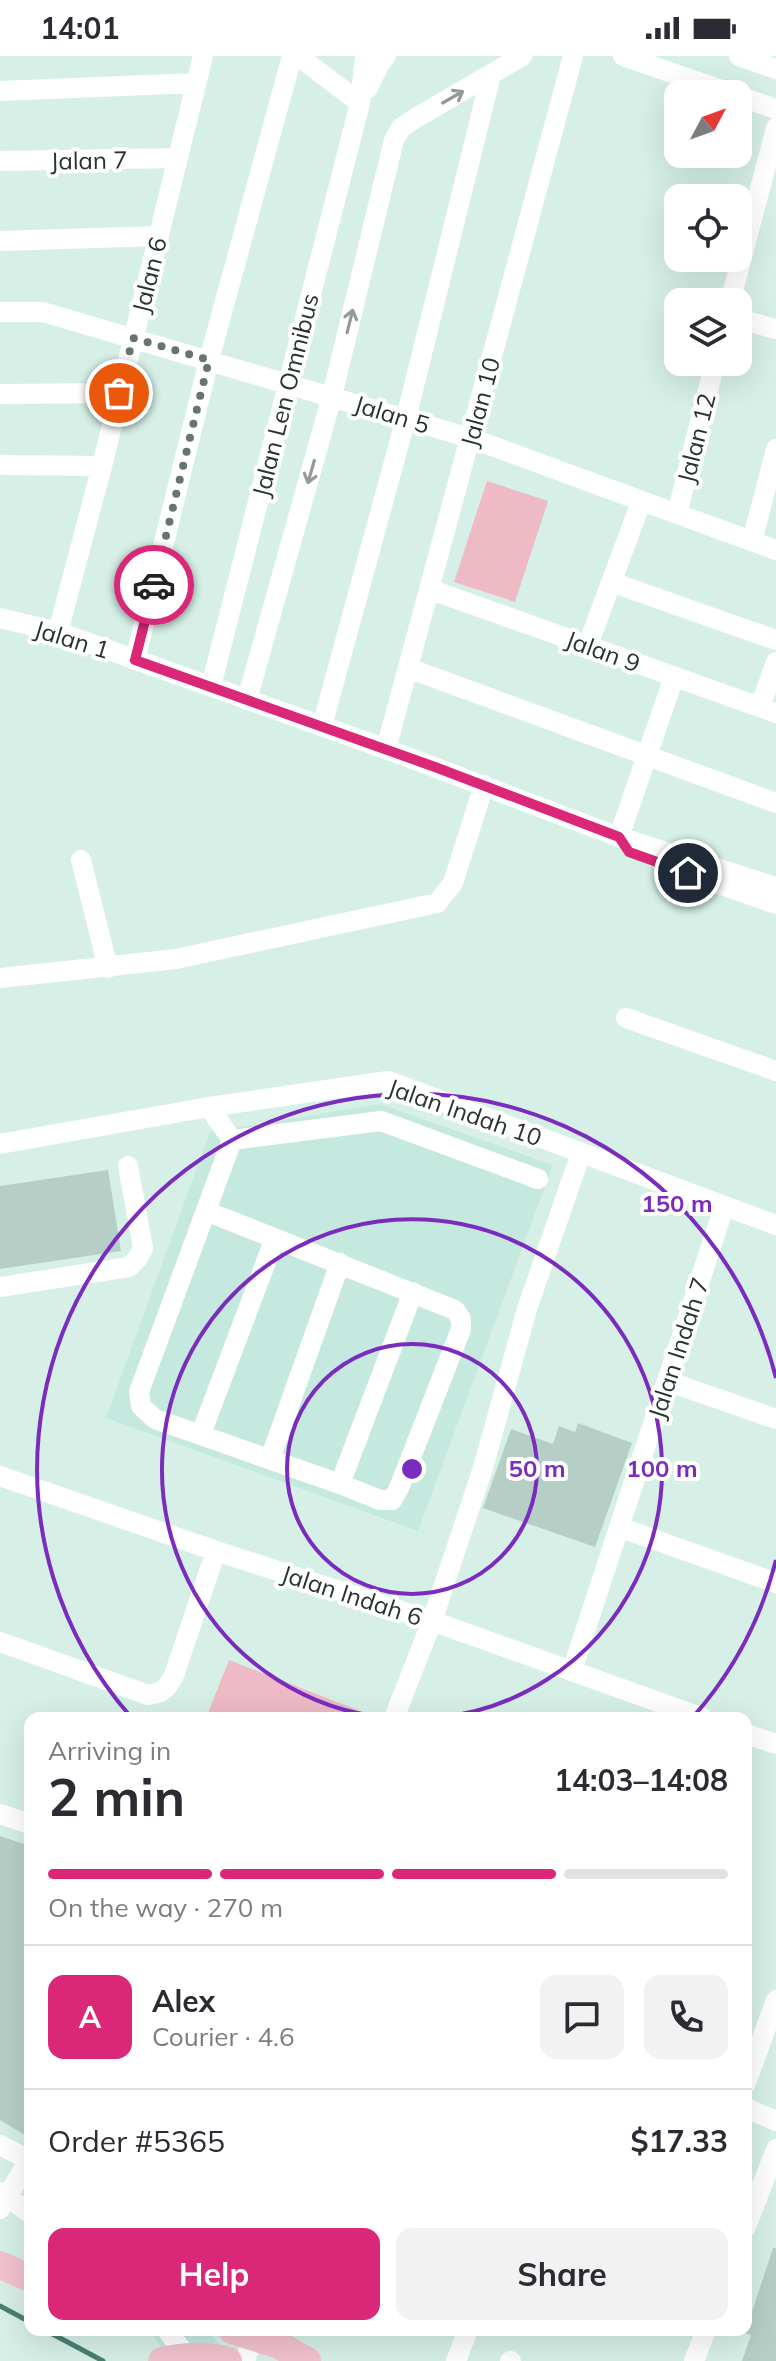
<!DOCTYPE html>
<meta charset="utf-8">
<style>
:root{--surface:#fff;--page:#f2f2f3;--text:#2b2b33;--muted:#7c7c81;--line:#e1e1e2;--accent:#db2777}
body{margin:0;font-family:Mulish,sans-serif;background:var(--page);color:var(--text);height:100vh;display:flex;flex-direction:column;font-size:30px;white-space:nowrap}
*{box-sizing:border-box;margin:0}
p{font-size:26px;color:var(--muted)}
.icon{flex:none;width:44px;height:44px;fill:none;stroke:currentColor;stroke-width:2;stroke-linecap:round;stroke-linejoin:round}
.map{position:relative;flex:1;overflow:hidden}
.sheet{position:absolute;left:24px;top:1656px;width:728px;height:624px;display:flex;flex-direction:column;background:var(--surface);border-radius:16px;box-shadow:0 8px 32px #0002}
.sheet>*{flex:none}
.needle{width:52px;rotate:49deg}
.buttons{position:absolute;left:664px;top:24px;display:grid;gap:16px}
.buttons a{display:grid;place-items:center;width:88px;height:88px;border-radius:16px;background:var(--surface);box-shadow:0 8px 32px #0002;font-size:40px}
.pin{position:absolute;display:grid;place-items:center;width:68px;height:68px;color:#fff;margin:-34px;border:4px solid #fff;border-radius:50%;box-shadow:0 2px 8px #0007}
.courier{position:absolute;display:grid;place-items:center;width:80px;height:80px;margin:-40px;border:6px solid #db2777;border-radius:50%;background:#fff;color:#222;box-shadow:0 2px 10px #0007}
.summary em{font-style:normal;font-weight:700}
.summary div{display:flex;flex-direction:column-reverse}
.summary{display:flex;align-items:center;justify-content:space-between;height:136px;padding:0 24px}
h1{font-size:52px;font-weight:700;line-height:60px}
.bar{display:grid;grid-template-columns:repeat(4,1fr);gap:12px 8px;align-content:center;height:96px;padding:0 24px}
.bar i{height:10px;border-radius:6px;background:var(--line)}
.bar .selected{background:var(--accent)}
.bar p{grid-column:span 4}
.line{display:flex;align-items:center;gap:20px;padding:0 24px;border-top:2px solid var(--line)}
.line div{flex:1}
.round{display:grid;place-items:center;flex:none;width:84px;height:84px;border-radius:16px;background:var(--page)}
.cta{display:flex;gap:16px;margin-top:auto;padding:16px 24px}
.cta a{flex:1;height:92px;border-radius:16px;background:var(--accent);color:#fff;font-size:32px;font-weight:700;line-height:92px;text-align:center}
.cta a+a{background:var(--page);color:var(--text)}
.status{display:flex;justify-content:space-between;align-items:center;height:56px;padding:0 40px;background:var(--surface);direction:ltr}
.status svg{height:22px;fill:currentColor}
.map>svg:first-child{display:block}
</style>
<div class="status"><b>14:01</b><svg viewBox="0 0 49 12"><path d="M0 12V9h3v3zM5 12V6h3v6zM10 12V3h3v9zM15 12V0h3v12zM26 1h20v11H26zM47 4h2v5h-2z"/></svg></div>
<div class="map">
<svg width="776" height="2305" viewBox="0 0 776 2305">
<rect width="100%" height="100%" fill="#d6f0e8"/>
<path fill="#c5e9de" d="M380,1048l173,61 -135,366 -312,-113 104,-286z
M146,2274h60l29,31h-64l-19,-27z"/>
<path fill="#edbac6" d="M487,425l61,20 -33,101 -61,-20z
M229,1604l131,51 -3,7h-151z"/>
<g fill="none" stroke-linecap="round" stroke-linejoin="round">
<path stroke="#488172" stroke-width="5" d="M0,2250l30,16
M45,2274l58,31"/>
</g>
<path fill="#b5cfc7" d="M108,1114l13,81 -121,18v-83z
M578,1367l54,20 -37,104 -112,-39 28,-79 42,15 6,-18 16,6z
M0,1780l30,10v292l-30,-18z
M773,2192h3v113h-34l9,-26 -6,-2z"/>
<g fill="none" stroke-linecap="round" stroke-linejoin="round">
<path stroke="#fff" stroke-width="20" d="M298,0l62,47
M623,0l110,38
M739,0l37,13
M367,33l13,-26 6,-7
M0,35l196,-8
M738,40l38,13
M0,105l178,-3
M0,185l159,-5
M730,246l46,-174
M0,256h43l427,126 306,112
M738,263l38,10
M0,338l119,-1
M0,409l102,1
M677,458l38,-152
M752,485l24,-92
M611,526l165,58
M429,533l347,124
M0,562l58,14 328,117 233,88 157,50
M58,576l44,-166 101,-410
M588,589l53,-143
M135,604l74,-300 83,-304
M408,612l368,135
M211,630l149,-583 5,-47
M247,644l85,-304 62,-256 7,-12 13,-9 108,-63
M760,651l16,-45
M322,670l84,-308 85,-343
M386,693l187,-693
M619,781l55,-160
M81,804l27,108
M688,817l88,31
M0,922l176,-19 261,-56 16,-20 31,-98
M626,962l150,53
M232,1084l149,-19 157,58
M0,1088l209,-37 179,-26 388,144
M206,1155l249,99 6,9v10l-62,159 -7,12h-12l-40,-16 -185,-65 -14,-13 -2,-14 93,-252 -23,-33
M0,1231l129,-20 9,-9 5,-10 -15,-82
M667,1325l109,38
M201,1378l74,-196
M270,1403l70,-196
M0,1420l216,75 216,70 271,97
M340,1428l73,-192
M619,1471l157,56
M0,1586l148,53c15,-2 20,-7 26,-20l42,-124
M572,1615l152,-464
M394,1662l38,-97 51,-153 44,-159 54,-156
M746,1678l30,10
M0,1758l30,10
M746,2027l30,-83
M746,2052l30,13
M0,2089l29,15
M0,2136l30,21
M0,2153l30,-51
M746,2171l30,-78
M167,2274l23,31
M245,2305l11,-31
M456,2305l12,-31
M510,2305h1
M694,2305l12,-31"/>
<path stroke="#f2c2ce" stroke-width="28" d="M0,2209l30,13
M232,2274l47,15 28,16
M162,2305c20,-5 46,-6 66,0"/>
</g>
<defs><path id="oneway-shaft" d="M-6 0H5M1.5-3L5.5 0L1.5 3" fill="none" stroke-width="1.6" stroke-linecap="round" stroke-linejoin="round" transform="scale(2)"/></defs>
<g stroke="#949998">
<use href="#oneway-shaft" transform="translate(453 41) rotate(-30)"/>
<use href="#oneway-shaft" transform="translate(350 265) rotate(-76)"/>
<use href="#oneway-shaft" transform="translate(311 416) rotate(106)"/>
</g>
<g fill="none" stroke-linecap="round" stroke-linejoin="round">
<path stroke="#667570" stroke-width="8" stroke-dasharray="0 14.4" d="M119,337l14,-55 76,22 -55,225"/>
<path stroke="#db2777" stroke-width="10" d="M154,529l-19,75 300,107 184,70 10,15 59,21"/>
</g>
<g fill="none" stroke="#7b2cbf" stroke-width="4">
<circle cx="412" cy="1413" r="125"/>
<path d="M388 1662A250 250 0 1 1 436 1662"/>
<path d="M776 1504A375 375 0 0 1 693 1661M131 1661A375 375 0 1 1 776 1322"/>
</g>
<g text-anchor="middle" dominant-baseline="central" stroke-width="8" stroke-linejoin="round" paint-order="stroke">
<g font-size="24" fill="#293330" stroke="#fff">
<text transform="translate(89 104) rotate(-1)">Jalan 7</text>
<text transform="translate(149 219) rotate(-76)">Jalan 6</text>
<text transform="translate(285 339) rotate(-76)">Jalan Len Omnibus</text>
<text transform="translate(480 346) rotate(-75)">Jalan 10</text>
<text transform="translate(392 358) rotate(17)">Jalan 5</text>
<text transform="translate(696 382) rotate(-76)">Jalan 12</text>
<text transform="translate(72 583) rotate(17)">Jalan 1</text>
<text transform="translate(603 595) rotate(20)">Jalan 9</text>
<text transform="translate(465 1056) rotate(19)">Jalan Indah 10</text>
<text transform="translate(678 1292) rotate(-72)">Jalan Indah 7</text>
<text transform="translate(352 1539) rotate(18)">Jalan Indah 6</text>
</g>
</g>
<circle cx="412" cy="1413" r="12" fill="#7b2cbf" stroke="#fff" stroke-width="4"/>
<g font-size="24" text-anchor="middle" font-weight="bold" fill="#7b2cbf" stroke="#fff" stroke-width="8" stroke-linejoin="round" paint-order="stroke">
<text x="677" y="1156">150 m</text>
<text x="537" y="1421">50 m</text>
<text x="662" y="1421">100 m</text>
</g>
</svg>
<div class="buttons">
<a><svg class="needle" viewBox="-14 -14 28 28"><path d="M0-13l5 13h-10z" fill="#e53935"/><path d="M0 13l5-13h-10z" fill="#7c7c81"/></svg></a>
<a><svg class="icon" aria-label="locate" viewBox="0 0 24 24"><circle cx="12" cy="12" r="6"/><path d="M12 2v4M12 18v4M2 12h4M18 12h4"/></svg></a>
<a><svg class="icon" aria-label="layers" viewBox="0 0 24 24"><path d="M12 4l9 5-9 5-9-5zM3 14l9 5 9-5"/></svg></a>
</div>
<div class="pin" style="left:119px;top:337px;background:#ea580c"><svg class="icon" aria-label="bag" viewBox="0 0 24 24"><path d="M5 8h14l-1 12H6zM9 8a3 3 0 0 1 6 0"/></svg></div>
<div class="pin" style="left:688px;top:817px;background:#1f2937"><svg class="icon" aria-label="home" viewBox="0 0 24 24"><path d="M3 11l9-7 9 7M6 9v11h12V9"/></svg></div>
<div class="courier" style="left:154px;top:529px"><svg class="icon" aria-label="car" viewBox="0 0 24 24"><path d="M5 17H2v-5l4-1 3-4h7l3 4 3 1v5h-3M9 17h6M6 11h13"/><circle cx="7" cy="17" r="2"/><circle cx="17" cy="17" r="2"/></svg></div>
<section class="sheet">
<div class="summary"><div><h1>2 min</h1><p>Arriving in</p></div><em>14:03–14:08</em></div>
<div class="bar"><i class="selected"></i><i class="selected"></i><i class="selected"></i><i></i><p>On the way · 270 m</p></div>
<div class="line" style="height:144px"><b class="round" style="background:var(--accent);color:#fff">A</b><div><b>Alex</b><p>Courier · 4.6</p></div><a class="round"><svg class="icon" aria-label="chat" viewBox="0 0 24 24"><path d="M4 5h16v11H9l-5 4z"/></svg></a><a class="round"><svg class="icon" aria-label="phone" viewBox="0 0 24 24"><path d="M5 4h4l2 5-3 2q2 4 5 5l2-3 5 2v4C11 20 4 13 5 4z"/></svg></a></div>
<div class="line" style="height:104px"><div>Order #5365</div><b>$17.33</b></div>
<div class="cta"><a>Help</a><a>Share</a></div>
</section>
</div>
